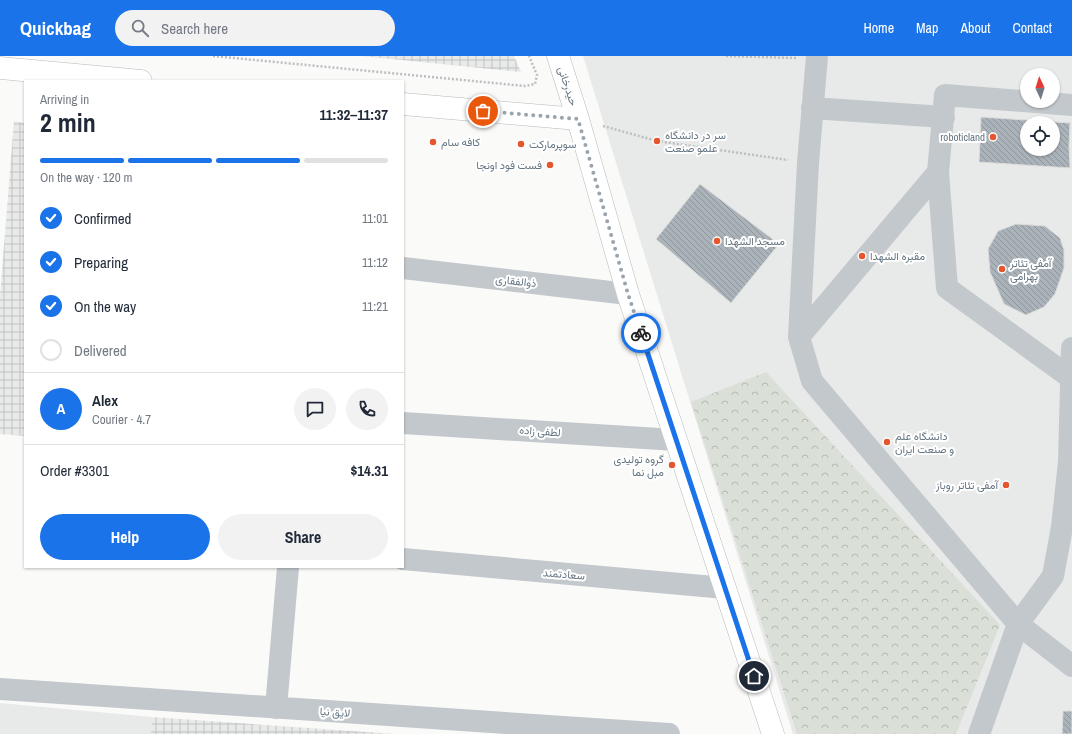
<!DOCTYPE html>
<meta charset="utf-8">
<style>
:root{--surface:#fff;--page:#f2f2f3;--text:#1f2937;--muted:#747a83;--line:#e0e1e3;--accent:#1a73e8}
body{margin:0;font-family:"Archivo Narrow",Vazirmatn,sans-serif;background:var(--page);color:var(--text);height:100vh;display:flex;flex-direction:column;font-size:15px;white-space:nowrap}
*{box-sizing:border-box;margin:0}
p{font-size:13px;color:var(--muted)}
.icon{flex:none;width:22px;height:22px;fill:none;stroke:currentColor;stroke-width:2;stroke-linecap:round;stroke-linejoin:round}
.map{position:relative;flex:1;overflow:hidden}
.drawer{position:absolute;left:24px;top:24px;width:380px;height:488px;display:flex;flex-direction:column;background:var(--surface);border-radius:0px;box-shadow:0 1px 3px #0004}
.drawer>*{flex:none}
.needle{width:26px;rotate:356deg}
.fabs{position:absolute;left:1020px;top:12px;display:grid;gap:8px}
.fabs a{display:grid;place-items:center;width:40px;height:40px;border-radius:50%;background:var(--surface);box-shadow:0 1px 3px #0004;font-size:20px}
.pin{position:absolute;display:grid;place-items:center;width:34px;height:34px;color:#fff;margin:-17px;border:2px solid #fff;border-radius:50%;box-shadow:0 1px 4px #0007}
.courier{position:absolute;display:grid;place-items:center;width:40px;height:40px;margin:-20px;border:3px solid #1a73e8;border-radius:50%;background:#fff;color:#222;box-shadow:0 1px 5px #0007}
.headline em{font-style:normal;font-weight:700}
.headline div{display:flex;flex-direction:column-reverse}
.headline{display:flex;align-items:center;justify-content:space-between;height:68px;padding:0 16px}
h1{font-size:26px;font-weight:700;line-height:30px}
.bar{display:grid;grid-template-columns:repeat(4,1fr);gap:6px 4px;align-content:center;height:48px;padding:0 16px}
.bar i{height:5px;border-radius:3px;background:var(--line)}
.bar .on{background:var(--accent)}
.bar p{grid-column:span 4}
.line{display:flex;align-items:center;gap:10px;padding:0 16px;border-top:1px solid var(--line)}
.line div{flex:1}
.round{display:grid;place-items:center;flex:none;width:42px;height:42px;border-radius:21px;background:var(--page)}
ol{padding:0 16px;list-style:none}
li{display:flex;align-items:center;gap:12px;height:44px}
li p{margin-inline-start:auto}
li .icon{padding:4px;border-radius:50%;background:var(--accent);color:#fff;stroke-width:4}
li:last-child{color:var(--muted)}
li i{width:22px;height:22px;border:2px solid var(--line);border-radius:50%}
.cta{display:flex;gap:8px;margin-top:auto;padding:8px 16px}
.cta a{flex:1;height:46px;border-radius:24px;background:var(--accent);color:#fff;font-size:16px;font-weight:700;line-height:46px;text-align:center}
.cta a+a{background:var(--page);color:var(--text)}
header{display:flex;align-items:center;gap:24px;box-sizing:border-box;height:56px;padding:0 20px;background:var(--accent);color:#fff}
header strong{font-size:19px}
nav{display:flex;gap:22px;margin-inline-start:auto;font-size:14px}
.search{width:280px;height:36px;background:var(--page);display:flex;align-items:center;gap:10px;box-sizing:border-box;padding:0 14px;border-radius:22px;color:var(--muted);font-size:15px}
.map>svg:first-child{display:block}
</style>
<header>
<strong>Quickbag</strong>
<div class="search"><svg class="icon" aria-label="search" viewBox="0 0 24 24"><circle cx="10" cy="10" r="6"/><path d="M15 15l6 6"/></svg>Search here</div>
<nav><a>Home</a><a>Map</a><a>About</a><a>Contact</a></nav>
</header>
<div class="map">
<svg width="1072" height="678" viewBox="0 0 1072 678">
<defs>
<pattern id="industrial-grid" width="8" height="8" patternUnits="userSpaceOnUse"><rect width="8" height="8" fill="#e8e9e9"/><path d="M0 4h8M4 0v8" fill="none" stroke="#c0c1c2"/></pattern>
<pattern id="forest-crowns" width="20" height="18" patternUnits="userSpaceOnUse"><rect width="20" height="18" fill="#dadfd7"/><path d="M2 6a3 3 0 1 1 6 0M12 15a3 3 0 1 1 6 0" fill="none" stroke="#b4b9b4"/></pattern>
<pattern id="building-back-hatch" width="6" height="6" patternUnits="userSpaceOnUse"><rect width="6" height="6" fill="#aab3b9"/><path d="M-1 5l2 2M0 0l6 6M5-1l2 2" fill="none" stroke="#8e969c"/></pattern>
</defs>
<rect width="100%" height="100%" fill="#fafaf8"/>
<path fill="#e8e9e9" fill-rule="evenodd" d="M583,0h489v678h-279zM1027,19h26v26h-26zM1027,67h26v26h-26z
M0,647l152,14 -1,17h-151z"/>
<path fill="url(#industrial-grid)" d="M362,0h152l7,16z
M14,65l11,2v313l-25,-2v-138z
M152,661l243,17h-244z"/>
<path fill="url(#forest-crowns)" d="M766,316l234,253 -44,109h-159l-106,-332z"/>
<path fill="url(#building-back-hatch)" stroke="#dcdcda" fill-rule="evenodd" d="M981,61l89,6 -1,23 1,22 -91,-6zM1027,67h26v26h-26z
M700,128l79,60 -48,59 -75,-64z
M1016,168l29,2 15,12 4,12v18l-9,26 -11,13 -18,8 -22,-11 -14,-32 -2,-23 10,-18z
M1063,655h9v23h-10z"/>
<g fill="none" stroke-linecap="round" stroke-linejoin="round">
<g stroke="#b5babe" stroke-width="23">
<path id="major" d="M558,0l20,63 50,175 145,440
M0,12l141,13
M403,48l175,15"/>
</g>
<path stroke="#bbbfc2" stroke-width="2.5" stroke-dasharray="2 2" stroke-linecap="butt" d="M213,0l312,30 10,-2 2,-9 -8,-19
M726,0l70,2
M603,70l54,15 131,19"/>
<path stroke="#c3c8cc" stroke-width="22" d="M817,0l-9,107 -9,174 13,44 206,243 54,42
M812,52l132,9
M938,116l9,116 124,90
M403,212l225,26
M799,281l139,-165 7,-77 127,10
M403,367l273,17
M403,503l322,29
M0,633l669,45
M276,652l12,-141
M979,678l39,-110 35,-48 9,-49 7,-65 3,-114"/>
<use href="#major" stroke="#fff" stroke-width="22"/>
</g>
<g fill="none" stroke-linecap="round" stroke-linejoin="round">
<path stroke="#99a4ac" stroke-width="4" stroke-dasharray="0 7.2" d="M483,55l95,8 50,175 13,39"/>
<path stroke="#1a73e8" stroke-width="5" d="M641,277l113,343"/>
</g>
<g fill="#e4572e" stroke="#fff" stroke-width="1.5">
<circle cx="993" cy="81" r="4"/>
<circle cx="657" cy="85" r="4"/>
<circle cx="433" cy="86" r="4"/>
<circle cx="521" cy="88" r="4"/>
<circle cx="550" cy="109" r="4"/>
<circle cx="717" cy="185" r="4"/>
<circle cx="862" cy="200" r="4"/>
<circle cx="1002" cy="213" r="4"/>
<circle cx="887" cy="386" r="4"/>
<circle cx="672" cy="409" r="4"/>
<circle cx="1006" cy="429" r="4"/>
</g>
<g text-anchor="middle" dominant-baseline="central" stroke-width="4" stroke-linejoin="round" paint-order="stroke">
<g font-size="11" fill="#657683" stroke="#fff">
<text transform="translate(568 30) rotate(72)">حیدرخانی</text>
<text transform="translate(516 225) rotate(6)">ذوالفقاری</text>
<text transform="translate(540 375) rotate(4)">لطفی زاده</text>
<text transform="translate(564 518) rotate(5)">سعادتمند</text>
<text transform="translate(335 656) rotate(4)">لایق نیا</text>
</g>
<g font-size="11" fill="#657683" stroke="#fff" text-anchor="start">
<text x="665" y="79">سر در دانشگاه<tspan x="665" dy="13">علمو صنعت</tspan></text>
<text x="985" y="81" text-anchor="end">roboticland</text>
<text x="441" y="86">کافه سام</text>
<text x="529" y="88">سوپرمارکت</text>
<text x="542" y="109" text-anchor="end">فست فود اونجا</text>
<text x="725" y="185">مسجد الشهدا</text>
<text x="870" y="200">مقبره الشهدا</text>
<text x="1010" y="207">آمفی تئاتر<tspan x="1010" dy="13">بهرامی</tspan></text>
<text x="895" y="380">دانشگاه علم<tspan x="895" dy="13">و صنعت ایران</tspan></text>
<text x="664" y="403" text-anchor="end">گروه تولیدی<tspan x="664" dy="13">مبل نما</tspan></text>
<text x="998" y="429" text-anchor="end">آمفی تئاتر روباز</text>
</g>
</g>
</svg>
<div class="fabs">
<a><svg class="needle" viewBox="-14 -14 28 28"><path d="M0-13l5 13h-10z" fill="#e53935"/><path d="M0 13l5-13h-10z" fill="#747a83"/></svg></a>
<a><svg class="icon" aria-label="locate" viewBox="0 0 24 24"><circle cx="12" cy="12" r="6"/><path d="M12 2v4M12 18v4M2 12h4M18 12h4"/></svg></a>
</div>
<div class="pin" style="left:483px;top:55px;background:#ea580c"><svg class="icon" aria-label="bag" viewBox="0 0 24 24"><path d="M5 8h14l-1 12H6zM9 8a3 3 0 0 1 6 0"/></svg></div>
<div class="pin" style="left:754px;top:620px;background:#1f2937"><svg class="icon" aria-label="home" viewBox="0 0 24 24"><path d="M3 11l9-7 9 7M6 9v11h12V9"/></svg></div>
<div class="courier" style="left:641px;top:277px"><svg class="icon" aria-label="bike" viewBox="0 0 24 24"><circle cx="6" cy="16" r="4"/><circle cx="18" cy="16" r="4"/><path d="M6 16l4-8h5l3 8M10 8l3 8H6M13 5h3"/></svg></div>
<section class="drawer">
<div class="headline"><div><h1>2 min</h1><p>Arriving in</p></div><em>11:32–11:37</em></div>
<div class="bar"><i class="on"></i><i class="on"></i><i class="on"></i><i></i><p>On the way · 120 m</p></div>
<ol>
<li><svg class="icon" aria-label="check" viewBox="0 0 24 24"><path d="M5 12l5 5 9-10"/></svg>Confirmed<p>11:01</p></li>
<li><svg class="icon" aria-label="check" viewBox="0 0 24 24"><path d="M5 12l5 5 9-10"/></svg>Preparing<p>11:12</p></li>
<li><svg class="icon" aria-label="check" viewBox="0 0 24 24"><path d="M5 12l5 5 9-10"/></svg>On the way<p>11:21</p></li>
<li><i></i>Delivered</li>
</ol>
<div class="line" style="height:72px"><b class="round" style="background:var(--accent);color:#fff">A</b><div><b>Alex</b><p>Courier · 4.7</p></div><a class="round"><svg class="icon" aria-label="chat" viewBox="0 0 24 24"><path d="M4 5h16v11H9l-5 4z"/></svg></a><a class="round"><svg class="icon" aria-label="phone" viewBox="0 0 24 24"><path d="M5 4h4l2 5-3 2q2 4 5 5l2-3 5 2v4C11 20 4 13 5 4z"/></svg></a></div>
<div class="line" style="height:52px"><div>Order #3301</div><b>$14.31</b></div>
<div class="cta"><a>Help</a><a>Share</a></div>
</section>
</div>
